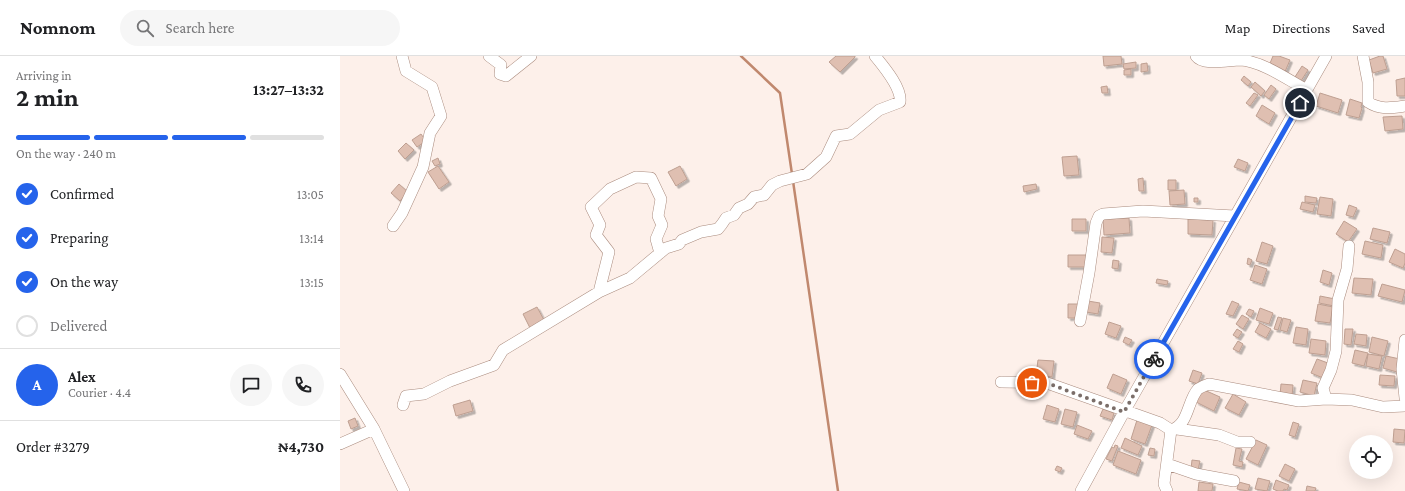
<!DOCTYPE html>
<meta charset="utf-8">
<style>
:root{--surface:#fff;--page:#f6f6f6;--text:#202124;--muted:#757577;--line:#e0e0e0;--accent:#2563eb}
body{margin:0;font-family:"Crimson Pro",serif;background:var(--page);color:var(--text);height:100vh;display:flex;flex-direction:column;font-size:15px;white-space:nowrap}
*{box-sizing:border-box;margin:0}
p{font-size:13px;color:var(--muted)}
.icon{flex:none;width:22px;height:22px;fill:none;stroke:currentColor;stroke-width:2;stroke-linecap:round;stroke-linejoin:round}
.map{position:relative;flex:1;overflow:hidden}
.sheet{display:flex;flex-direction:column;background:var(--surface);width:340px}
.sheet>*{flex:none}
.fabs{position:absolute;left:1009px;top:379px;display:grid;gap:8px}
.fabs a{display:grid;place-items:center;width:44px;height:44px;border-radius:50%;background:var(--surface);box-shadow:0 4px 16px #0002;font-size:20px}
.pin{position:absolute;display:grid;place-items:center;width:34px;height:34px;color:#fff;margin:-17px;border:2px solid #fff;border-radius:50%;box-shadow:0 1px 4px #0007}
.courier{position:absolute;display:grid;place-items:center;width:40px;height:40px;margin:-20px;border:3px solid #2563eb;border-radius:50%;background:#fff;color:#222;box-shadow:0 1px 5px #0007}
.overview em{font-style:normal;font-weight:700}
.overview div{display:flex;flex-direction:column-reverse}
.overview{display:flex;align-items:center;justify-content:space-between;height:68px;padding:0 16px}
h1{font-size:26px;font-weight:700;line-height:30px}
.bar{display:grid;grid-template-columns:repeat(4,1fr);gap:6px 4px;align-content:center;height:48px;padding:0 16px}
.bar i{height:5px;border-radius:3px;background:var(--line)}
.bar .on{background:var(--accent)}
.bar p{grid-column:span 4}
.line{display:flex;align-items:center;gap:10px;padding:0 16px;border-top:1px solid var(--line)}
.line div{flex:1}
.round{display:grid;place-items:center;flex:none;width:42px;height:42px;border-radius:21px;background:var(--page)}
ol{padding:0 16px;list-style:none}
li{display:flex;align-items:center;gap:12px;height:44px}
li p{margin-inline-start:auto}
li .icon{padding:4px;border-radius:50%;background:var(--accent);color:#fff;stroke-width:4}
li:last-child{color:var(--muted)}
li i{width:22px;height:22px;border:2px solid var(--line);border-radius:50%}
header{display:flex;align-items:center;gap:24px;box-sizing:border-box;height:56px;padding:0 20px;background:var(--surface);border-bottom:1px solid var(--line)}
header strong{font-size:19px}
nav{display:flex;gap:22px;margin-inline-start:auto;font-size:14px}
.search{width:280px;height:36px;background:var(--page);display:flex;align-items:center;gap:10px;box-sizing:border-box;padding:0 14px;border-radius:22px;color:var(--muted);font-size:15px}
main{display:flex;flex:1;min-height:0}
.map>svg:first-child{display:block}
</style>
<header>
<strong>Nomnom</strong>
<div class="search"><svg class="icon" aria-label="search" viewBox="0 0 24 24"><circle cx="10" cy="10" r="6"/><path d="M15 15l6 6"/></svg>Search here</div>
<nav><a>Map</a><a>Directions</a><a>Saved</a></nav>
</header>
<main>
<section class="sheet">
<div class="overview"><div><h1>2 min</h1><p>Arriving in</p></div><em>13:27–13:32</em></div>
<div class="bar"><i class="on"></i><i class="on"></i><i class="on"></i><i></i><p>On the way · 240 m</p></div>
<ol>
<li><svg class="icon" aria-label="check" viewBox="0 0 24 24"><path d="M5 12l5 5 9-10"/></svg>Confirmed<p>13:05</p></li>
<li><svg class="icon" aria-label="check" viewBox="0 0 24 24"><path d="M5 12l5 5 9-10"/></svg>Preparing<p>13:14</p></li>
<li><svg class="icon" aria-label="check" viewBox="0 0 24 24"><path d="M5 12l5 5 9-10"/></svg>On the way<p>13:15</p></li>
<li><i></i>Delivered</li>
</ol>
<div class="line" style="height:72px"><b class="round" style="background:var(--accent);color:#fff">A</b><div><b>Alex</b><p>Courier · 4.4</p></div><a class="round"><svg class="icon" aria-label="chat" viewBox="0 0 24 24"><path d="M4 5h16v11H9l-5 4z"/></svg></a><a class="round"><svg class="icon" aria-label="phone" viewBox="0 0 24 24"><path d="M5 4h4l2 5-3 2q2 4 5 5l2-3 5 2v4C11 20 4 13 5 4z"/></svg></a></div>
<div class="line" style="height:52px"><div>Order #3279</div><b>₦4,730</b></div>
</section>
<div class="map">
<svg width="1065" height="435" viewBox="0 0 1065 435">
<defs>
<filter id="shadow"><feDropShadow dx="2.5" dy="2.5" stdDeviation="0" flood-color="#0004"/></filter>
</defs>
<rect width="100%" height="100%" fill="#fdf0ea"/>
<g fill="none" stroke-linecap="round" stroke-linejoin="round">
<path stroke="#c0886e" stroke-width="2.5" d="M401,0l39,37 12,81
M453,125l45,310"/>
</g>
<path fill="#dfbfb1" stroke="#be9f91" filter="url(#shadow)" d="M496,0h19v1l-15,15 -11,-10z
M763,0h18l1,8 -18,2z
M933,0h6l11,4 -6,14 -16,-6z
M1040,0h3l4,13 -14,4 -4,-13z
M796,6v6l-12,1 -1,-5z
M807,7l1,8 -7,1v-8z
M962,10l6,4 -9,14 -6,-4z
M791,13v6h-7v-5z
M904,20l7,6 -3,4 -7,-6z
M1065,22v18h-8l-1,-16z
M915,26l10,9 -4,5 -10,-9z
M931,29l5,4 -7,10 -5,-4z
M767,30l1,7h-6l-1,-6z
M914,37l4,2 -8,11 -4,-3z
M980,37l22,7 -4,13 -22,-7z
M1010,43l12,4 -1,4 1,1 -3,10 -13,-3z
M922,49l13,8 -6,11 -13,-8z
M1062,60l1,13 -18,2 -2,-14z
M81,78l5,7 -9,6 -5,-7z
M66,87l8,7 -9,9 -7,-8z
M737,100l2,19 -15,1 -2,-19z
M98,102l2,6 -5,2 -3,-5z
M898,103l10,4 -3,8 -11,-4z
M98,110l11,16 -10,7 -11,-17z
M340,110l7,13 -11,7 -8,-14z
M803,122l1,13h-5l-1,-12z
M828,124h8v10h-8z
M59,128l9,8 -8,9 -9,-8z
M696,128l1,5 -13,3 -1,-6z
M844,134l1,14 -15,1 -1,-14z
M965,140l12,2 -1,5 -11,-1z
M980,141l13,2 -2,17 -14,-2z
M854,142h4v4h-4z
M962,146l13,3 -2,7 -13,-3z
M1009,149l8,3 -4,9 -7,-2z
M789,162l1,15 -26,2 -1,-16z
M732,163h14v12h-14z
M848,163l25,1 -1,15 -24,-1z
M1004,165l13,8 -9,13 -12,-8z
M1033,172l17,4 -3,11 -17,-4z
M762,181l12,1 -2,15 -11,-1z
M1025,185l18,4 -2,13 -19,-4z
M922,186l11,4 -6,18 -11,-3z
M1055,193l10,5v9l-2,5 -14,-6z
M728,199h18v12h-18z
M908,202l4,2 -2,5 -3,-1z
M773,204l6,1 -1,8 -6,-1z
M915,209l12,4 -5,15 -12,-4z
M983,214l9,3 -3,12 -9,-3z
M1014,222l19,1 -2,16 -19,-2z
M817,223l11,2 -1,4 -11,-2z
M1042,228l23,6 -3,12 -24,-6z
M980,240l15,3 -1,7 -15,-3z
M748,245l12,2 -2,11 -12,-2z
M892,245l7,3 -6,12 -7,-2z
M728,248h10l1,14h-11z
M978,248l15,3 -3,16 -15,-2z
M197,251l7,13 -14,8 -7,-14z
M920,252l13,5 -4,11 -13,-4z
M909,253l5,2 -3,6 -5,-3z
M902,259l7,4 -6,10 -7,-5z
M938,261l4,1 -4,12 -4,-1z
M943,262l8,2 -4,12 -7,-2z
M769,266l12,4 -5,12 -11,-4z
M920,267l11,6 -5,9 -11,-6z
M956,271l12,2 -2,16 -13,-2z
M897,273l5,3 -4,6 -5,-3z
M1005,273h8l-2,16 -7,-1z
M1016,278l11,1 -1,11 -12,-2z
M785,281l7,3 -3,5 -6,-3z
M1032,281l16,4 -4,15 -15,-4z
M971,283l15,2 -1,14 -16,-2z
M898,285l5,3 -4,8 -6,-3z
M1015,294l13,3 -4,13 -12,-3z
M1028,298l14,2 -3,13 -13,-3z
M1046,300l14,3 -3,13 -14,-4z
M977,303l11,4 -5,15 -12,-5z
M698,304l16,1 -2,16 -16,-2z
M853,314l9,3 -4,11 -9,-3z
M773,318l14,6 -6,14 -14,-6z
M1040,319l15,1 -1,10 -15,-1z
M963,324l14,3 -3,13 -14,-4z
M941,328l12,1 -1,12 -12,-2z
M862,333l18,8 -6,14 -18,-9z
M893,338l13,8 -7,13 -14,-7z
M130,344l3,11 -17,5 -3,-11z
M707,349l12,4 -4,13 -12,-3z
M725,353l12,3 -4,15 -12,-3z
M763,353l11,4 -2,7 -12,-4z
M15,362l3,8 -7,3 -3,-8z
M797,364l15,5 -7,19 -14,-5z
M953,366l6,2 -4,13 -6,-2z
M737,369l15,6 -4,8 -14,-5z
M1054,373l11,1 -1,13 -11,-1z
M785,382l17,8 -4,9 -17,-7z
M916,384l11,5 -9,20 -12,-6z
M775,389l3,1 -6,15 -6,-2 6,-12 2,1z
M810,392l5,1 -1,7 -6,-1z
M896,392l6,1 -3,12 4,1 -1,5 -9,-2z
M778,395l23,9 -5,14 -23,-9z
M852,404l8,1 -2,9 -7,-1z
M945,408l10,5 -6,12 -10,-5z
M717,410l5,2 -2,4 -5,-2z
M918,422l12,3 -3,10 -12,-2z
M936,424l13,5 -2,5 -3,-1 -1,2h-5l-5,-2z
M859,426l14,2 -1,7h-14z
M899,426l11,3 -2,6 -11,-2z
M967,430l9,2 -1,3h-9z"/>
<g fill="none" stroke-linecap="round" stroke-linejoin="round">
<g stroke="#aa8b7e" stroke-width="12">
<path id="minor" d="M149,0l12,9 -1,9 6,2 25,-20
M856,0c7,10 33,4 44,4 22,1 48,20 67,30
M1023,0l5,26v20c12,8 23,6 37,4
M53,170l9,-13 21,-46 7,-34 11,-17 -9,-29 -26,-16 -4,-15
M259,236l10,-40 -13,-17 4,-10 -9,-18 19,-18 26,-12 15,1 10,21 -3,17 4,9 -6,14 4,14
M740,265l9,-48 7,-50 3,-7 4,-2 40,-3 92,5
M1065,284l-3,29 3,29
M0,318l34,55 30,62
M661,326l46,1 113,40 11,7c18,-5 16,-29 27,-41 3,-2 8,-4 11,-5l90,17 27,-2 26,1 31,7 22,-1
M986,343l-3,-11 8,-18 5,-19 2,-51 9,-31 2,-23
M63,349l3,-9 18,-2 26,-13 44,-16 9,-15 96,-58 31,-14 36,-30 13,-4 3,-4 19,-8 17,-3 4,-5 4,-6 8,-3 5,-7 9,-4 6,-7 10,-2 8,-10 8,-4 27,-7 19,-17 10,-21 14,-2 29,-24 21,-8c2,-14 -16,-35 -25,-46
M837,373l42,6 18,7h13
M0,388l34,-15
M827,408l29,10 38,7
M741,435l43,-79 202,-356
M827,435l-3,-7 7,-54"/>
</g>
<use href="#minor" stroke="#fff" stroke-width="11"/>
</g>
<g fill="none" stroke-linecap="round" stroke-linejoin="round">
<path stroke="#7b6e69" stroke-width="4" stroke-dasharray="0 7.2" d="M692,327h15l77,29 30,-53"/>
<path stroke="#2563eb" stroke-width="5" d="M814,303l146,-256"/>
</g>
</svg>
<div class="fabs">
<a><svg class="icon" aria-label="locate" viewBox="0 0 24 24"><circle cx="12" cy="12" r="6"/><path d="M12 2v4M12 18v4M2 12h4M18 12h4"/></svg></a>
</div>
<div class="pin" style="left:692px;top:327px;background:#ea580c"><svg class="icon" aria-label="bag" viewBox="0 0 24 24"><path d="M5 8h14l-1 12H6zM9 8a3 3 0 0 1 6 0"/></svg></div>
<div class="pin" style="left:960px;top:47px;background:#1f2937"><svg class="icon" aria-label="home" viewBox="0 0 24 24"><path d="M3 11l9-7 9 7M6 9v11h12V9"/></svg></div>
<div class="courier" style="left:814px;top:303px"><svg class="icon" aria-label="bike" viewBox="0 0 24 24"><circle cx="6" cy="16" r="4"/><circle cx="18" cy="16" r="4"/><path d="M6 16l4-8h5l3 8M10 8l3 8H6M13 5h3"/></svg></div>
</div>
</main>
